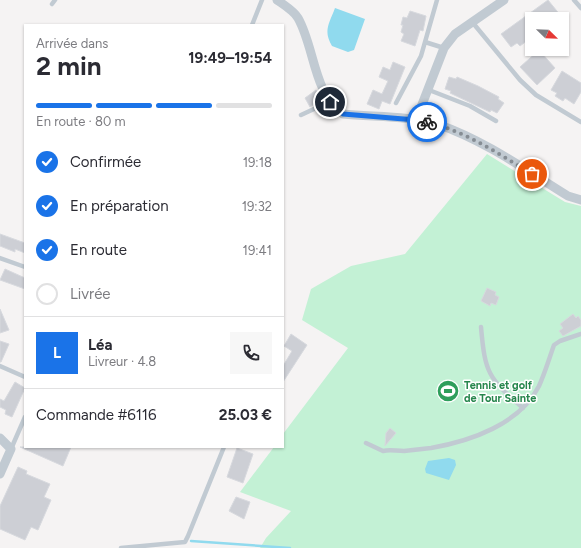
<!DOCTYPE html>
<html lang="fr">
<meta charset="utf-8">
<style>
:root{--surface:#fff;--page:#f7f7f7;--text:#2b2b33;--muted:#7c7c81;--line:#e1e1e2;--accent:#1a73e8}
body{margin:0;font-family:Figtree,sans-serif;background:var(--page);color:var(--text);height:100vh;display:flex;flex-direction:column;font-size:15px;white-space:nowrap}
*{box-sizing:border-box;margin:0}
p{font-size:13px;color:var(--muted)}
.icon{flex:none;width:22px;height:22px;fill:none;stroke:currentColor;stroke-width:2;stroke-linecap:round;stroke-linejoin:round}
.map{position:relative;flex:1;overflow:hidden}
.drawer{position:absolute;left:24px;top:24px;width:260px;height:424px;display:flex;flex-direction:column;background:var(--surface);border-radius:0px;box-shadow:0 1px 3px #0004}
.drawer>*{flex:none}
.needle{width:26px;rotate:113deg}
.tools{position:absolute;left:525px;top:12px;display:grid;gap:8px}
.tools a{display:grid;place-items:center;width:44px;height:44px;border-radius:0px;background:var(--surface);box-shadow:0 1px 3px #0004;font-size:20px}
.pin{position:absolute;display:grid;place-items:center;width:34px;height:34px;color:#fff;margin:-17px;border:2px solid #fff;border-radius:50%;box-shadow:0 1px 4px #0007}
.courier{position:absolute;display:grid;place-items:center;width:40px;height:40px;margin:-20px;border:3px solid #1a73e8;border-radius:50%;background:#fff;color:#222;box-shadow:0 1px 5px #0007}
.headline em{font-style:normal;font-weight:700}
.headline div{display:flex;flex-direction:column-reverse}
.headline{display:flex;align-items:center;justify-content:space-between;height:68px;padding:0 12px}
h1{font-size:26px;font-weight:700;line-height:30px}
.bar{display:grid;grid-template-columns:repeat(4,1fr);gap:6px 4px;align-content:center;height:48px;padding:0 12px}
.bar i{height:5px;border-radius:3px;background:var(--line)}
.bar .on{background:var(--accent)}
.bar p{grid-column:span 4}
.line{display:flex;align-items:center;gap:10px;padding:0 12px;border-top:1px solid var(--line)}
.line div{flex:1}
.round{display:grid;place-items:center;flex:none;width:42px;height:42px;border-radius:0px;background:var(--page)}
ol{padding:0 12px;list-style:none}
li{display:flex;align-items:center;gap:12px;height:44px}
li p{margin-inline-start:auto}
li .icon{padding:4px;border-radius:50%;background:var(--accent);color:#fff;stroke-width:4}
li:last-child{color:var(--muted)}
li i{width:22px;height:22px;border:2px solid var(--line);border-radius:50%}
.map>svg:first-child{display:block}
</style>
<div class="map">
<svg width="581" height="548" viewBox="0 0 581 548">
<rect width="100%" height="100%" fill="#f5f3f3"/>
<path fill="#c3f1d5" d="M487,154l78,48 16,4v342h-321l6,-10 25,-27 -51,-19 34,-45h9v-13l65,-86 -46,-28 9,-31 40,-23 54,-12z"/>
<path fill="#90daee" d="M335,8l30,11 -11,31 -6,2 -16,-6c-9,-15 -3,-22 3,-38z
M449,458l6,2 1,5 -7,15 -23,-7 -1,-4 3,-8z"/>
<g fill="none" stroke-linecap="round" stroke-linejoin="round">
<path stroke="#90daee" stroke-width="2.5" d="M191,541l99,7"/>
</g>
<path fill="#cdcfd5" stroke="#d7d9de" d="M548,0l13,16 -4,3h-25v18l-12,9 -3,-3 -6,4 -10,-13z
M410,11l16,5 -3,15 -3,-1 -5,16 -14,-5 3,-7 -3,-2 2,-7h-2l2,-8 4,1z
M539,50l16,18 -18,17 -17,-18z
M393,62l12,5 -15,37 -8,-3 -3,8 -12,-5 6,-14 9,4 6,-13 -9,-4 4,-10 7,3z
M562,71l19,12v9l-7,12 -9,-6 -2,3 -8,-5 2,-3 -6,-3z
M449,77l7,2 1,-2 21,9 21,11 -1,2 6,4 -7,10 -6,-3 -1,2 -40,-19 1,-2 -6,-2z
M316,90l3,11 -9,6 -5,-9z
M0,234l25,9v10l-10,-4v3l-15,-6z
M5,269l20,9v11l-25,-9z
M487,288l9,4 -1,3 4,2 -3,8 -5,-2 -1,3 -9,-5z
M0,309l9,21 -9,3z
M573,314l3,4 2,-2 3,4v6l-18,10 -4,-5 4,-3 -3,-4z
M291,334l16,11 -24,37v-16l9,-15 -8,-5z
M0,341l9,3 -8,18h-1z
M15,382l10,6 -13,29 -7,-3 1,-4 -6,-3v-8l4,2z
M390,428l6,5 -11,13 1,-13z
M20,447h51l-8,19z
M237,448l16,6 -10,29 -16,-6z
M18,467l9,4 -1,3 24,10 -6,13 7,3 -13,30 -7,-3 -6,13 -25,-11v-23z
M236,497l14,5 -6,17 -15,-8z"/>
<g fill="none" stroke-linecap="round" stroke-linejoin="round">
<path stroke="#c1cad2" stroke-width="4.5" d="M574,0l7,8
M52,4l3,-4
M473,23l47,57 16,15 45,27
M252,25l10,-25
M425,42l19,6
M429,90l41,16 26,15
M396,103l25,-47 16,-56
M301,115l28,-13
M0,258l25,9
M481,327c4,46 7,51 42,81
M0,366l25,11
M366,443l17,8c7,-2 13,0 21,0 9,-1 18,-2 27,-3 40,-7 89,-24 108,-62 6,-13 10,-27 15,-41l6,-4 21,-7
M11,449l14,-32
M121,548l64,-6 3,-6 36,-89"/>
<path stroke="#c1cad2" stroke-width="9" d="M277,0c7,5 17,11 21,18 17,30 15,75 45,96 29,3 68,2 94,10 47,16 89,46 131,72l13,4
M416,120l28,-72 11,-14 49,-34
M0,438l11,11 -11,25"/>
</g>
<g fill="none" stroke-linecap="round" stroke-linejoin="round">
<path stroke="#868d94" stroke-width="4" stroke-dasharray="0 7.2" d="M427,122c38,9 72,32 105,52"/>
<path stroke="#1a73e8" stroke-width="5" d="M330,102l13,12 73,6 11,2"/>
</g>
<defs>
<g id="stadium-disc" transform="scale(1.15)"><circle r="9.5" fill="#2e9e5b" stroke="#fff"/><path d="M0-5a6.5 5 0 1 0 0 10a6.5 5 0 1 0 0-10ZM-3.5-1.8h7v3.6h-7Z" fill="#fff"/></g>
</defs>
<g fill-rule="evenodd">
<use href="#stadium-disc" x="448" y="391"/>
</g>
<g text-anchor="middle" dominant-baseline="central" stroke-width="3" stroke-linejoin="round" paint-order="stroke">
<g font-size="11" font-weight="bold" fill="#27864d" stroke="#fff" text-anchor="start">
<text x="464" y="385">Tennis et golf<tspan x="464" dy="13">de Tour Sainte</tspan></text>
</g>
</g>
</svg>
<div class="tools">
<a><svg class="needle" viewBox="-14 -14 28 28"><path d="M0-13l5 13h-10z" fill="#e53935"/><path d="M0 13l5-13h-10z" fill="#7c7c81"/></svg></a>
</div>
<div class="pin" style="left:532px;top:174px;background:#ea580c"><svg class="icon" aria-label="bag" viewBox="0 0 24 24"><path d="M5 8h14l-1 12H6zM9 8a3 3 0 0 1 6 0"/></svg></div>
<div class="pin" style="left:330px;top:102px;background:#1f2937"><svg class="icon" aria-label="home" viewBox="0 0 24 24"><path d="M3 11l9-7 9 7M6 9v11h12V9"/></svg></div>
<div class="courier" style="left:427px;top:122px"><svg class="icon" aria-label="bike" viewBox="0 0 24 24"><circle cx="6" cy="16" r="4"/><circle cx="18" cy="16" r="4"/><path d="M6 16l4-8h5l3 8M10 8l3 8H6M13 5h3"/></svg></div>
<section class="drawer">
<div class="headline"><div><h1>2 min</h1><p>Arrivée dans</p></div><em>19:49–19:54</em></div>
<div class="bar"><i class="on"></i><i class="on"></i><i class="on"></i><i></i><p>En route · 80 m</p></div>
<ol>
<li><svg class="icon" aria-label="check" viewBox="0 0 24 24"><path d="M5 12l5 5 9-10"/></svg>Confirmée<p>19:18</p></li>
<li><svg class="icon" aria-label="check" viewBox="0 0 24 24"><path d="M5 12l5 5 9-10"/></svg>En préparation<p>19:32</p></li>
<li><svg class="icon" aria-label="check" viewBox="0 0 24 24"><path d="M5 12l5 5 9-10"/></svg>En route<p>19:41</p></li>
<li><i></i>Livrée</li>
</ol>
<div class="line" style="height:72px"><b class="round" style="background:var(--accent);color:#fff">L</b><div><b>Léa</b><p>Livreur · 4.8</p></div><a class="round"><svg class="icon" aria-label="phone" viewBox="0 0 24 24"><path d="M5 4h4l2 5-3 2q2 4 5 5l2-3 5 2v4C11 20 4 13 5 4z"/></svg></a></div>
<div class="line" style="height:52px"><div>Commande #6116</div><b>25.03 €</b></div>
</section>
</div>
